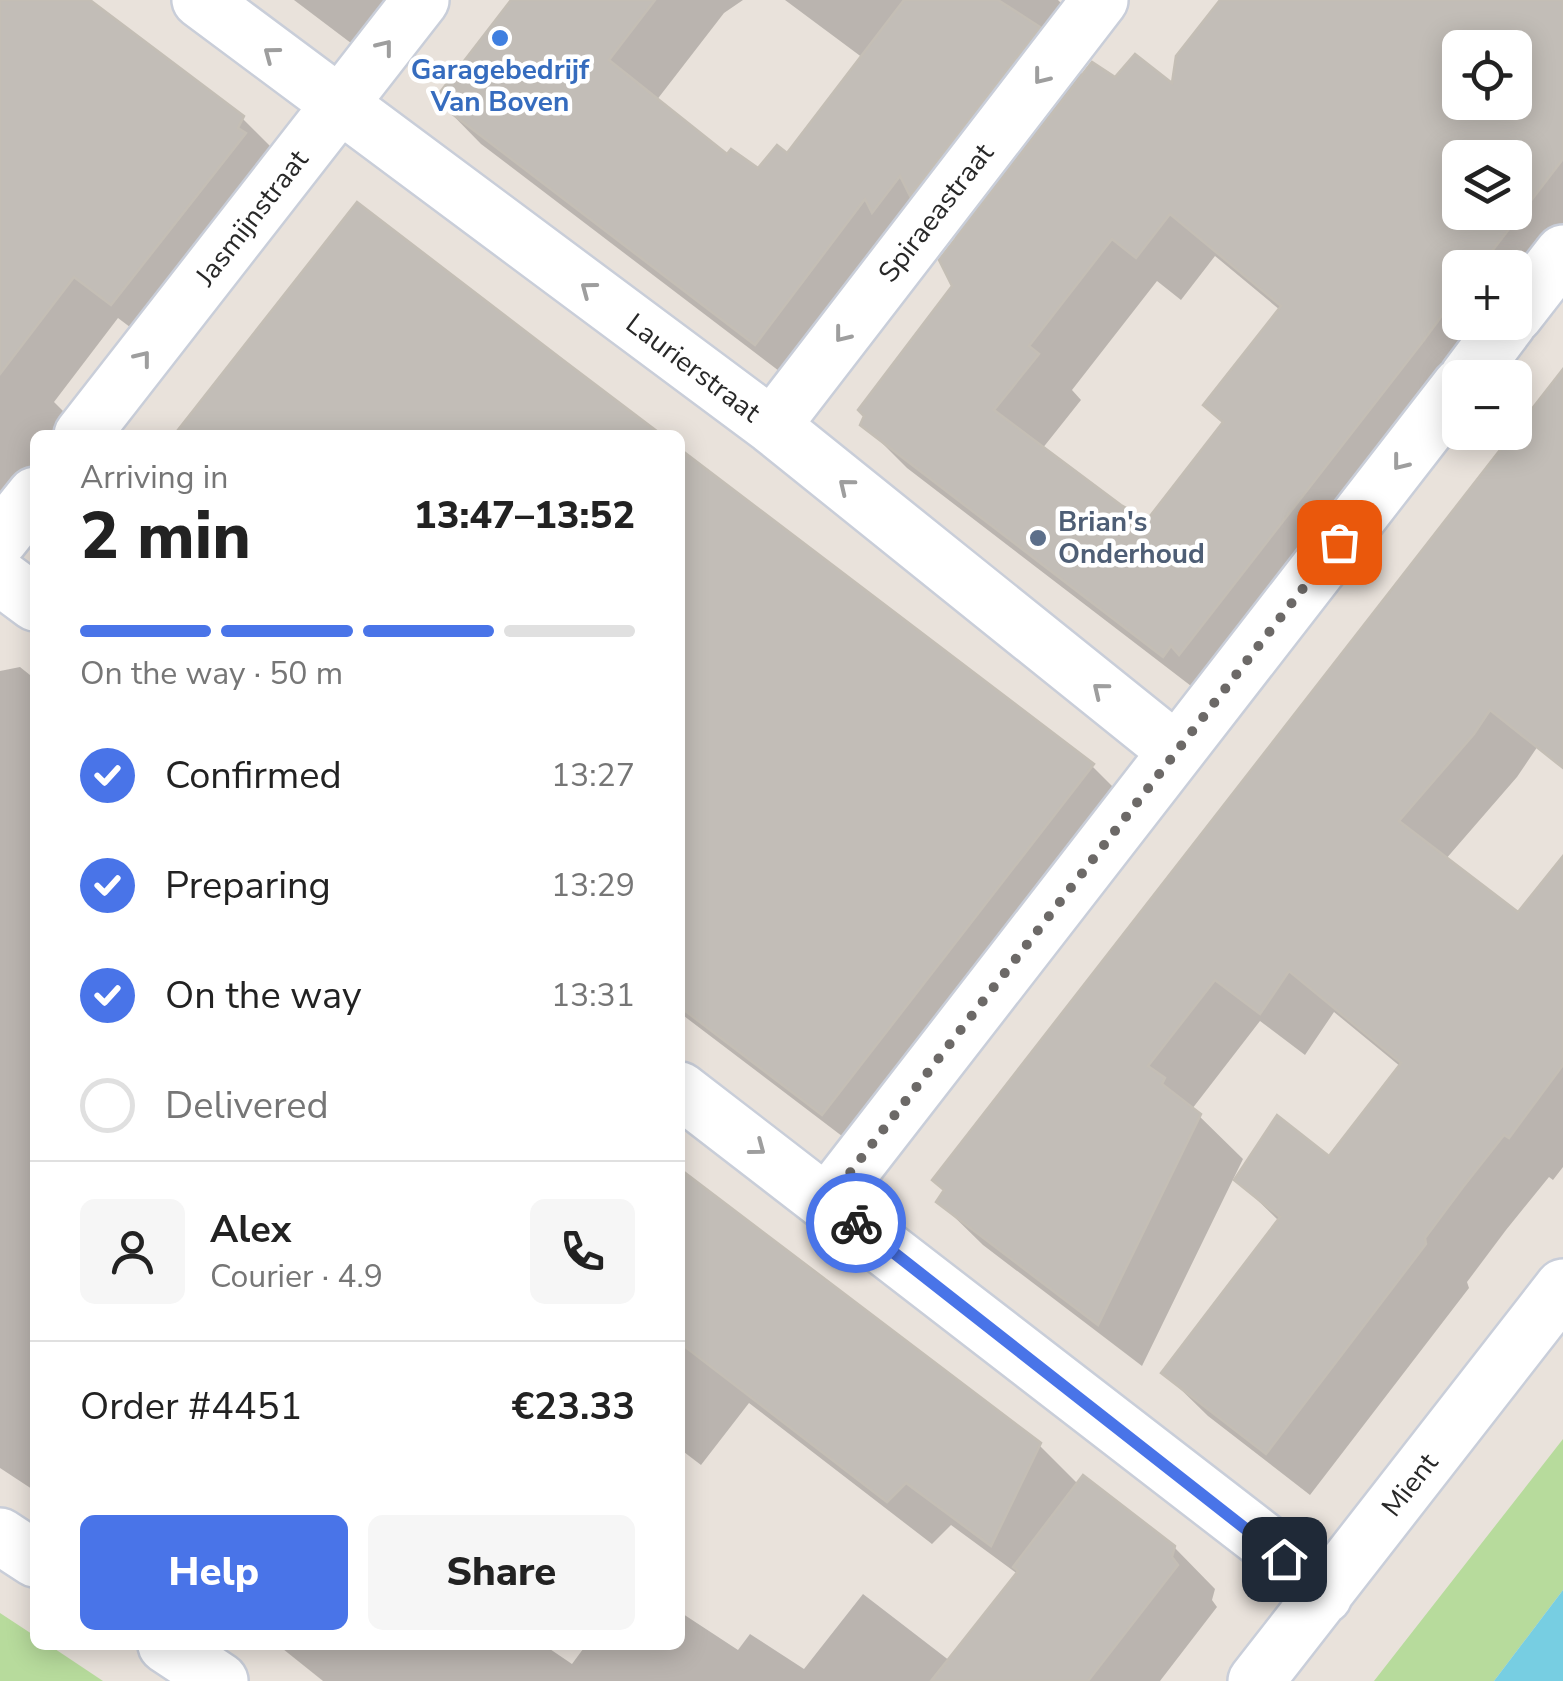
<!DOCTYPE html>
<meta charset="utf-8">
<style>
:root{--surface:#fff;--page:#f6f6f6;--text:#222;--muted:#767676;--line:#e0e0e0;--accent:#4974e8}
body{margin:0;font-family:"Nunito Sans",sans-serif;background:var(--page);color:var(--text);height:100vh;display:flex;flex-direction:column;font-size:38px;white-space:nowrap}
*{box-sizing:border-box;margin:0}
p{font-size:32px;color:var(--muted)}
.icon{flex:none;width:55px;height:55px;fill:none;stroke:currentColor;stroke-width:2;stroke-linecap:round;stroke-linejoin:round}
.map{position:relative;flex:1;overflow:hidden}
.details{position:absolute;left:30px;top:430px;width:655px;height:1220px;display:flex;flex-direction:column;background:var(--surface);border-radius:15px;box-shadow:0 5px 25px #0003}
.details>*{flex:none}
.buttons{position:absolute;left:1442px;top:30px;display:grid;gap:20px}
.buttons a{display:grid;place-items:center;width:90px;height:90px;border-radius:15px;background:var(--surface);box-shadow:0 5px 25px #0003;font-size:50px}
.pin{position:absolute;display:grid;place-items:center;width:85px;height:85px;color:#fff;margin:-42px;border-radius:20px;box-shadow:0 5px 15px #0006}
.courier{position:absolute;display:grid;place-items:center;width:100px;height:100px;margin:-50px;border:8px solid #4974e8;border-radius:50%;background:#fff;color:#222;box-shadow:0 2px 12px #0007}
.head em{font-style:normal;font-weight:800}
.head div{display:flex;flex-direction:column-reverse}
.head{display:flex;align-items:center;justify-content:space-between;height:170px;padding:0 50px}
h1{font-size:65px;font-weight:800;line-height:75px}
.bar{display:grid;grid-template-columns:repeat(4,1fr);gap:15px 10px;align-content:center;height:120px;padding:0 50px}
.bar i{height:12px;border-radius:8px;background:var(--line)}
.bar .selected{background:var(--accent)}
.bar p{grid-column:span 4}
.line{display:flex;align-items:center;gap:25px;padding:0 50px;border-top:2px solid var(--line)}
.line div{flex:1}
.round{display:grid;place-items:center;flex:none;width:105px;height:105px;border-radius:15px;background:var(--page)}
ol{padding:0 50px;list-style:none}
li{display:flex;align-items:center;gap:30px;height:110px}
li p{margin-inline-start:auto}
li .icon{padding:10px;border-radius:50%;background:var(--accent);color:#fff;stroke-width:4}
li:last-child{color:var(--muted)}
li i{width:55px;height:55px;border:5px solid var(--line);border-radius:50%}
.cta{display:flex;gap:20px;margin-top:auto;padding:20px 50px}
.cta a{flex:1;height:115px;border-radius:15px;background:var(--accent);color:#fff;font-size:40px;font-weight:800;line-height:115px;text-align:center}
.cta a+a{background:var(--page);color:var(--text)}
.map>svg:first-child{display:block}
</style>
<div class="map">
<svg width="1563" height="1681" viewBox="0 0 1563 1681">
<rect width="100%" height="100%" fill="#e9e2db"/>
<path fill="#b7db9c" d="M1563,1439v151l-69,91h-120z
M0,1613l35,23v9h14l54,36h-103z"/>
<path fill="#77cee2" d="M1563,1590v91h-69z"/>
<path fill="#0003" fill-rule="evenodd" d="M0,0h87l155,118 43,43 -130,185 -37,-28 -64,84 33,33h-52v66l-35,-5z
M294,0h130l-48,62z
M514,0h229l-19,13 -68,88 72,56 30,14 29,-15 76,-98 -78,-58h273l23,23 -12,37 15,16 90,12 48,-88h341v258l-48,62v-52h-55v54h53l-305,377 -301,-231 -44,-44 91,-138 4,-46 -17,-16 -141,163 -319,-243 -44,-45zM1460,48h55v54h-55zM1460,158h55v54h-55zM1215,256l65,54 -55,114 -78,100 -105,-75 39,-49 -9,-10 85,-109 24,19z
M1563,372v337l-46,68 -72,83 74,56 44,-57v308l-10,13 -4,-3 -43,53 -39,52 2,6 -159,207 -102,-79 -44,-43 116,-151 -44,-43 93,-20 72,-92 -67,-55 -29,43 -45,-34 -68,88 51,50 -101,207 -159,-121 -44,-43z
M680,452l412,314 36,36 -269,347 -179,-136z
M20,667l15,12v467l-3,5 3,2v338l-35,-23v-797z
M680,1171l359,274 40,40 95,62 41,42 -3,11 5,7 -57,74h-837l-45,-36h266l28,19 14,-19h94v-33l58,38 12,-16 54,35 59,-75 87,67 69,-86 -68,-50 -19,19 -183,-141 -48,62 -21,-16z"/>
<path fill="#c2bdb7" stroke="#c4beb5" stroke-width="2.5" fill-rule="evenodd" d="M0,0h90l154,116 -6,12 8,5 -135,172 -37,-28 -74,97z
M511,0h144l-46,60 118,94 4,-5 27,19 19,-23 10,8 117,-153h94l42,27 -130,169 -10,-20 -28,37 -7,-14 -110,146 -321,-245z
M1220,0h343v159l-84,109h-19v23l-36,49 -245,315 -8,-9 -8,11 -303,-232 4,-9 -6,-6 94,-124 -13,-26 153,-198 23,15 20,-23 37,29 4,-27zM1460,48h55v54h-55zM1460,158h55v54h-55zM1170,214l111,92 -78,99 20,17 -76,98 -26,-15 -127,-95 45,-56 -10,-8 83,-107 24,19z
M357,202l206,158 99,75h-488z
M1563,369v399l-73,-58 -16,24 -75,87 119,91 45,-56v209l-54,73 -5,-3 -41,52 -38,51 1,6 -160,210 -105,-81 119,-156 -46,-37 43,-65 52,41 72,-93 -112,-92 -29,43 -45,-34 -67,86 17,12 -3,6 39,30 -103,211 -162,-123 8,-12 -12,-10z
M680,449l414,315 -272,351 -142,-108z
M680,1169l361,274 -50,103 -85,-63 -19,19 -207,-159z
M1083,1475l92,71 -3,11 6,8 -90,116h-157l87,-110 -5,-4z"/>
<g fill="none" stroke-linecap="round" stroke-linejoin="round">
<g stroke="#c9ced9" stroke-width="60">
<path id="minor" d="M200,0l572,426 404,325
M1515,315l48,-62
M1467,378l42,-56
M772,426l328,-426
M82,435l339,-435
M0,539l35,-44
M0,577l35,26
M680,1090l584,451 60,55
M828,1201l632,-815
M0,1536l35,23
M166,1645l54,36
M1256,1681l307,-394"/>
</g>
<use href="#minor" stroke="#fff" stroke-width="55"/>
</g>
<defs><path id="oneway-chevron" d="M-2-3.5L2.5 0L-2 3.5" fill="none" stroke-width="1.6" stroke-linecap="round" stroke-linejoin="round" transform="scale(2.5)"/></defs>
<g stroke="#9e9e9e">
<use href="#oneway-chevron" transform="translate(385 47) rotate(-52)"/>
<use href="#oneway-chevron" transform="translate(271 54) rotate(-143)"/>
<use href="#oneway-chevron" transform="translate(1041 77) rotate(128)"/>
<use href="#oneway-chevron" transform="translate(588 289) rotate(-143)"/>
<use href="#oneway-chevron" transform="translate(842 335) rotate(128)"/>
<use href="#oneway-chevron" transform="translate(143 358) rotate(-52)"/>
<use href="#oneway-chevron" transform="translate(1400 463) rotate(128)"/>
<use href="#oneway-chevron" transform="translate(846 486) rotate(-141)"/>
<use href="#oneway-chevron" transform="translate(1100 690) rotate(-141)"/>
<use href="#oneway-chevron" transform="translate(758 1148) rotate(37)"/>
</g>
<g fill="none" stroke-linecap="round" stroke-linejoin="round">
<path stroke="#6c6967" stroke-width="10" stroke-dasharray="0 18" d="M856,1223l-28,-22 511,-659"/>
<path stroke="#4974e8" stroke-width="12" d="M856,1223l428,336"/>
</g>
<circle fill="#3f7fe0" stroke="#fff" stroke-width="4" cx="500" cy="38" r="10"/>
<circle fill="#5c6f8a" stroke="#fff" stroke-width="4" cx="1038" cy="538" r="10"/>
<g text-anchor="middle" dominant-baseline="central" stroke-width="9" stroke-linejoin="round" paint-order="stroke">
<g font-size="28" font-weight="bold" fill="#366cbe" stroke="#fff">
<text x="500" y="70">Garagebedrijf<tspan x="500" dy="32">Van Boven</tspan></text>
</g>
<g font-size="28" fill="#282828" stroke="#fff">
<text transform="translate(936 213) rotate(-52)">Spiraeastraat</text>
<text transform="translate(252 218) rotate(-52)">Jasmijnstraat</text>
<text transform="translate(693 368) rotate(37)">Laurierstraat</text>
<text transform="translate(1410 1485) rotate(-52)">Mient</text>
</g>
<g font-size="28" font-weight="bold" fill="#4e5e75" stroke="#fff" text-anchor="start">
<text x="1058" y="522">Brian's<tspan x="1058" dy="32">Onderhoud</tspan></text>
</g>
</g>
</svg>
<div class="buttons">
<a><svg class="icon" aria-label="locate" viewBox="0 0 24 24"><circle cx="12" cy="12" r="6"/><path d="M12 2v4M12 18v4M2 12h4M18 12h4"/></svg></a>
<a><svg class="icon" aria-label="layers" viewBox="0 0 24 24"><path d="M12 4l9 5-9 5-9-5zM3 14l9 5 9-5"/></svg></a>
<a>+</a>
<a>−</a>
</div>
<div class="pin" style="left:1339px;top:542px;background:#ea580c"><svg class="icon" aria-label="bag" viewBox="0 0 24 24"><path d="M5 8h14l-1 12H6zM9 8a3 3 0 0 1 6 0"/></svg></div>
<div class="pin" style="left:1284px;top:1559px;background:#1f2937"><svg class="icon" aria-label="home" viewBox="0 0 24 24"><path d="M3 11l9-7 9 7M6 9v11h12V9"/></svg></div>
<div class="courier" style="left:856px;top:1223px"><svg class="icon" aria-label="bike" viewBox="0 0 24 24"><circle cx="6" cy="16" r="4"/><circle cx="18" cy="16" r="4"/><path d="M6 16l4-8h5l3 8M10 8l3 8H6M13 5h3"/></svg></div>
<section class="details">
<div class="head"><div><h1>2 min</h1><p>Arriving in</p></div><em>13:47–13:52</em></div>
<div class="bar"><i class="selected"></i><i class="selected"></i><i class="selected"></i><i></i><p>On the way · 50 m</p></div>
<ol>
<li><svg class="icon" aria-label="check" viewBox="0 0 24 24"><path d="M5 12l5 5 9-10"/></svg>Confirmed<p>13:27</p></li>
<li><svg class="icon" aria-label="check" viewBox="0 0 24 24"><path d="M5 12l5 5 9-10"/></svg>Preparing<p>13:29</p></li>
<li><svg class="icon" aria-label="check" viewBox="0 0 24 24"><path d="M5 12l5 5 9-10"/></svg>On the way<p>13:31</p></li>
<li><i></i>Delivered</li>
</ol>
<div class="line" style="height:180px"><a class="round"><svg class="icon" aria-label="person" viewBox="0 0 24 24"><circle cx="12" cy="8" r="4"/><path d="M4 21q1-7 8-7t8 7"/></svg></a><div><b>Alex</b><p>Courier · 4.9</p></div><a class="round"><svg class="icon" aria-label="phone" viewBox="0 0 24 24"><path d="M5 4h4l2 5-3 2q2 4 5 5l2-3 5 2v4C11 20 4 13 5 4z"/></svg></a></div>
<div class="line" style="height:130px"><div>Order #4451</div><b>€23.33</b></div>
<div class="cta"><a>Help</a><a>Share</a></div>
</section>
</div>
